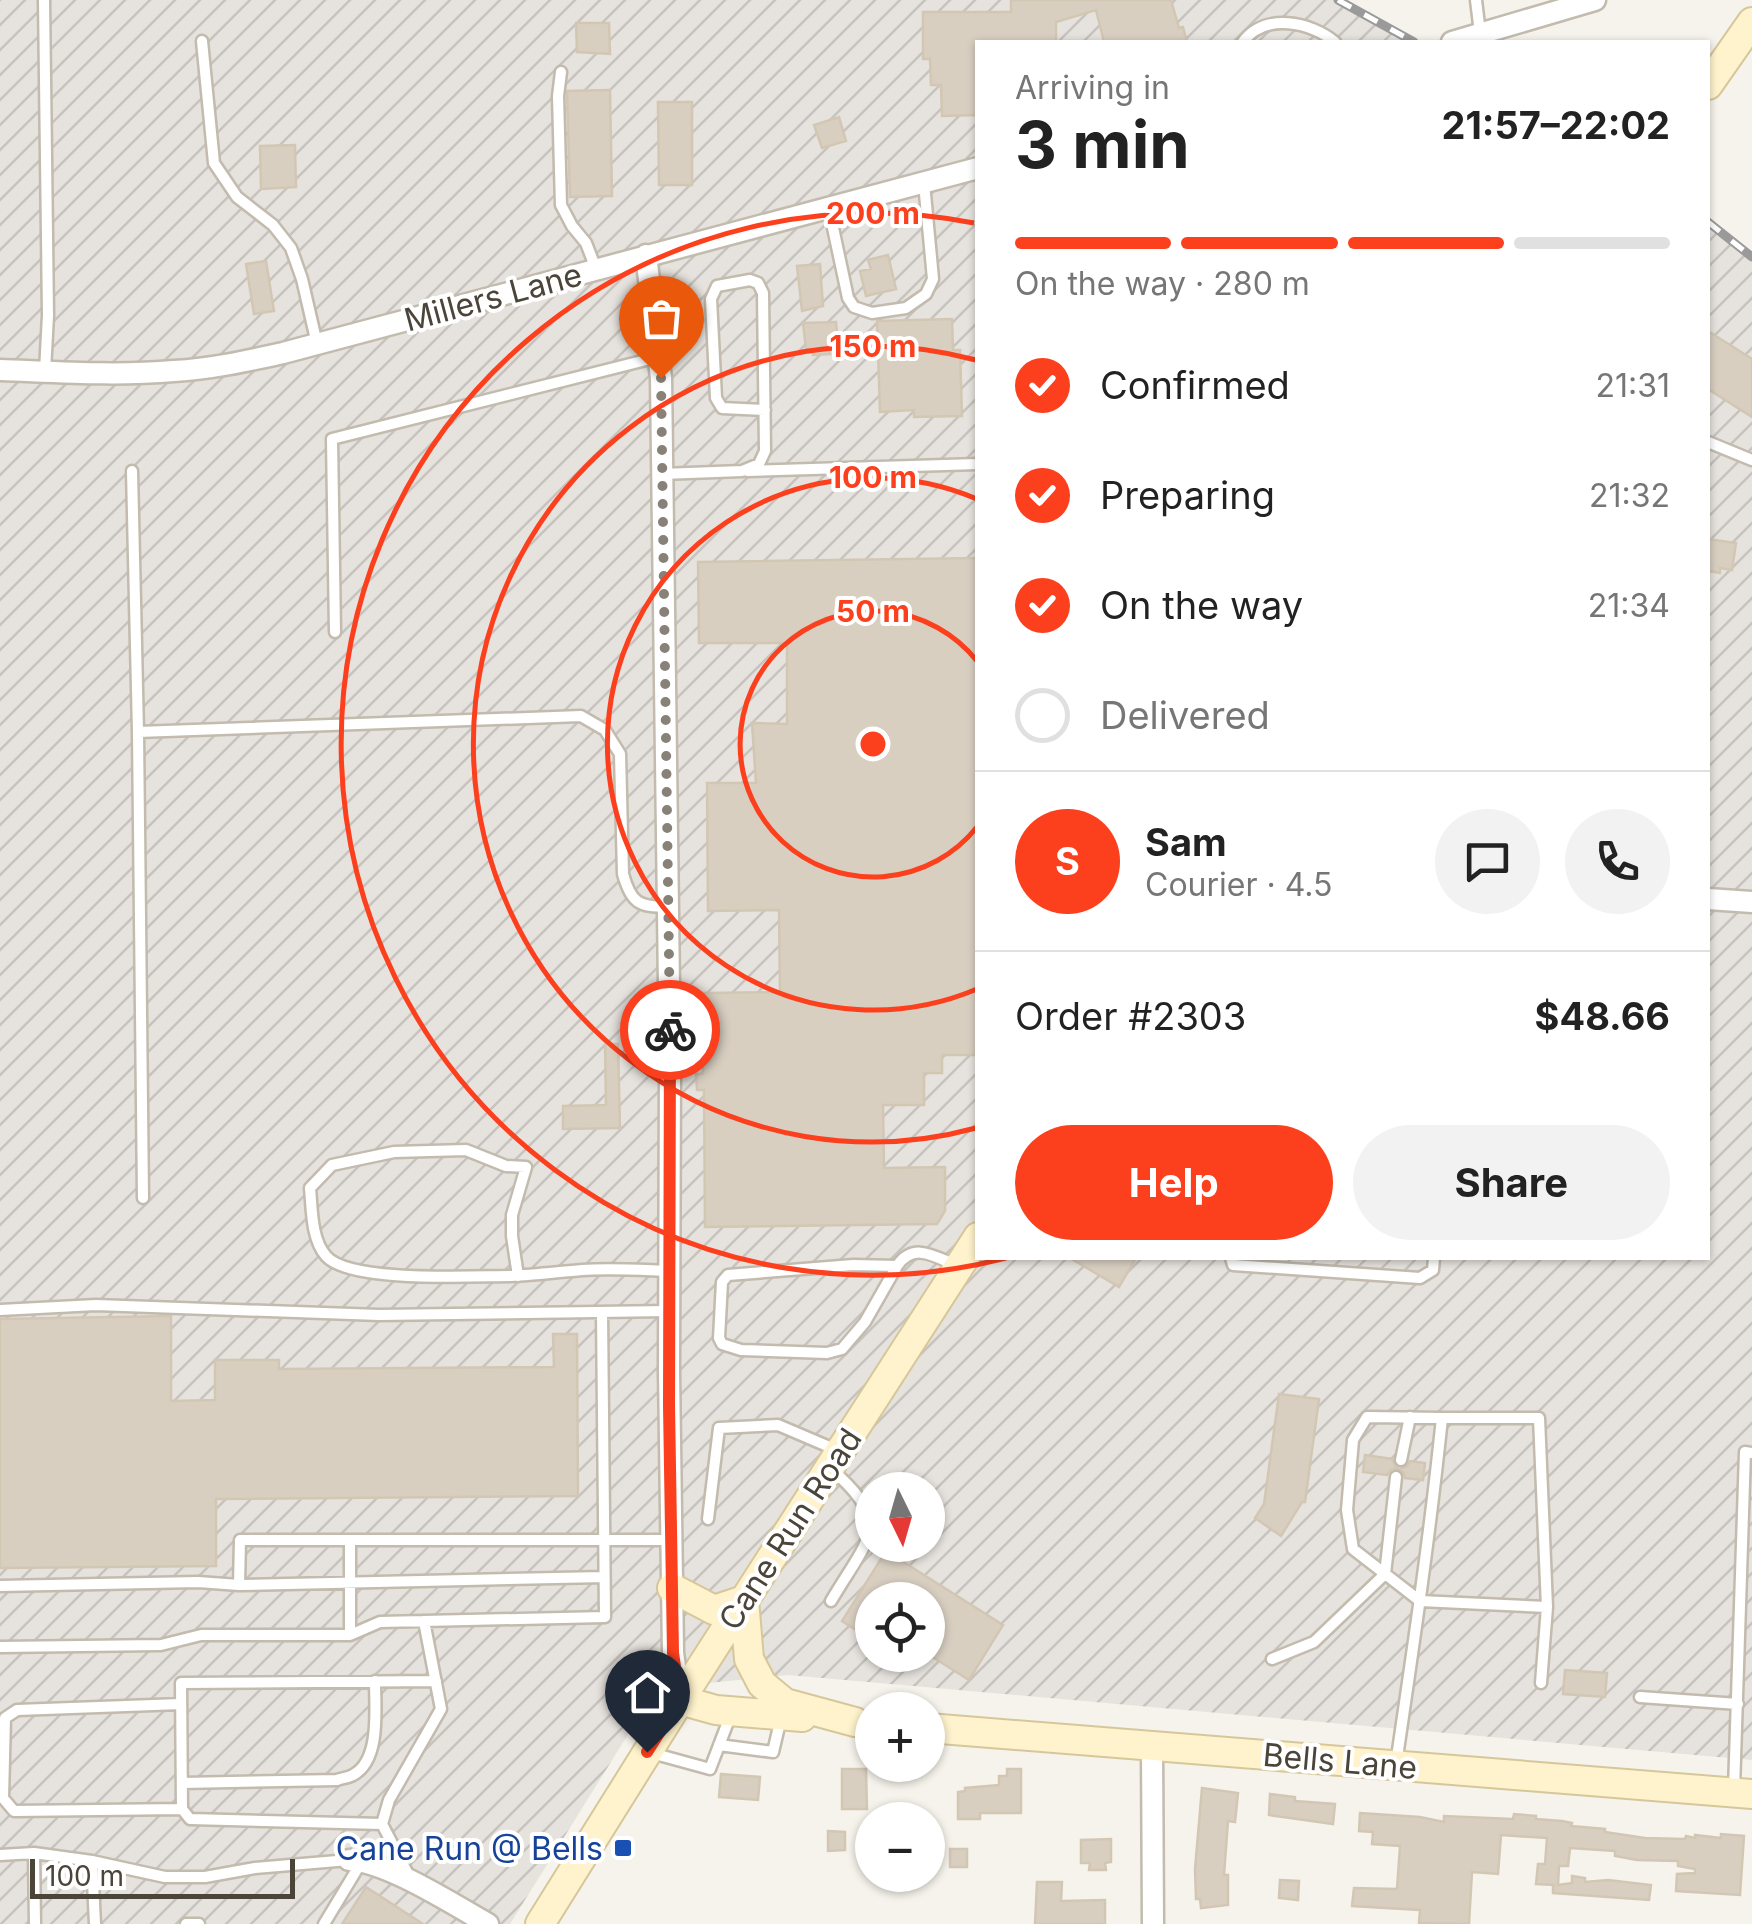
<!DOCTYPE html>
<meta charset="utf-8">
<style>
:root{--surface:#fff;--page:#f2f2f2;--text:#222;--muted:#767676;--line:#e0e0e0;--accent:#fc3f1d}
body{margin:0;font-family:Inter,sans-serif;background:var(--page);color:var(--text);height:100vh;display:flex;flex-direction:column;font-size:38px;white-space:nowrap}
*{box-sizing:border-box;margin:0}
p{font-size:32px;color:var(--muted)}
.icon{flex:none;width:55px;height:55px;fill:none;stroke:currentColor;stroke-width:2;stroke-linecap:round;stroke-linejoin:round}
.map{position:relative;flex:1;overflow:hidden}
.details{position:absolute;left:975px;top:40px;width:735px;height:1220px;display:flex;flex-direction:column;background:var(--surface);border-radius:0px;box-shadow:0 2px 8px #0004}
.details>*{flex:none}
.needle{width:65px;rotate:175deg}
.fabs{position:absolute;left:855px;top:1472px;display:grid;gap:20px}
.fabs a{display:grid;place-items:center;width:90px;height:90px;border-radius:50%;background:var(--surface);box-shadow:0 2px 8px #0004;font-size:50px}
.scale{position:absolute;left:30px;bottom:25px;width:265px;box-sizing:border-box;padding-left:10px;border:5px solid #4b4439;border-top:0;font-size:28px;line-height:35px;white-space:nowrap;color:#4b4439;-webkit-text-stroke:8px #fff;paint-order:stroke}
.pin{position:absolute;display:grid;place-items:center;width:85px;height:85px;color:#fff;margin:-102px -42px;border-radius:50% 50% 50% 0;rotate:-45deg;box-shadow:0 0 10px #0007}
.pin .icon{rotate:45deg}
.courier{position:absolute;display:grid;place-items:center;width:100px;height:100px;margin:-50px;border:8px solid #fc3f1d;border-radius:50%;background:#fff;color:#222;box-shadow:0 2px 12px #0007}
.head em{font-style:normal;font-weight:700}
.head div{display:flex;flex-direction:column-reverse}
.head{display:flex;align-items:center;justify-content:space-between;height:170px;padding:0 40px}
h1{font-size:65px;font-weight:700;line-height:75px}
.bar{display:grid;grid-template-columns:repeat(4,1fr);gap:15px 10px;align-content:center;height:120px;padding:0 40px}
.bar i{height:12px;border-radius:8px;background:var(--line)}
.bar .on{background:var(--accent)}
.bar p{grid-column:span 4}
.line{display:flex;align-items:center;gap:25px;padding:0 40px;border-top:2px solid var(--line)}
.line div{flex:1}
.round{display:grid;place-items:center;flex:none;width:105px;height:105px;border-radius:52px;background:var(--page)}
ol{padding:0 40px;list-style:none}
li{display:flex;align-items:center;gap:30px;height:110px}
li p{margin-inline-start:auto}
li .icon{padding:10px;border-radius:50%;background:var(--accent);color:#fff;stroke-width:4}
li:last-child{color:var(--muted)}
li i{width:55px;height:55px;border:5px solid var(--line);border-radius:50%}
.primary-button{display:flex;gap:20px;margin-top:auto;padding:20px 40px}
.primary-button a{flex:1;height:115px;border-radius:60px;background:var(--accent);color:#fff;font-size:40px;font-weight:700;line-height:115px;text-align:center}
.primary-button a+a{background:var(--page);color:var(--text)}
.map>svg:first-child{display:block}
</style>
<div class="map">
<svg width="1752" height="1924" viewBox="0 0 1752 1924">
<defs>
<pattern id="industrial-furrows" width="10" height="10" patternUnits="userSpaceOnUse" patternTransform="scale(2.5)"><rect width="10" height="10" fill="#e6e2dd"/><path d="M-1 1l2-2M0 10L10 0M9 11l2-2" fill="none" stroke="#c7c3be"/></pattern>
</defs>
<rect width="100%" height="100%" fill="#f6f3ec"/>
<path fill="url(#industrial-furrows)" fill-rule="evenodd" d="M0,0h1338l76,42h-436v1216h730v-1036l44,35v1503l-964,-85 -131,13 -147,236h-510zM872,1490h56v55h-56zM872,1600h56v55h-56z"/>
<path fill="#d8cfc1" stroke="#d3c7b4" stroke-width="2.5" d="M1011,0h160l8,28 4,-1 4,15h-83l-8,-32 -40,12v20h-78v73l-36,1 -1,-31h-10l-1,-26h-7v-47h88z
M576,23h33l1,31 -33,-2z
M610,90l2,106 -42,1 -3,-106z
M658,102h34v83h-33z
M839,117l7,24 -24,7 -8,-23z
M295,145l1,42 -35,2 -1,-43z
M888,255l8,34 -30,7 -6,-25 11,-2 -3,-9z
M266,261l8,50 -20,3 -8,-50z
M820,264l3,42 -21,5 -5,-45z
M952,319l1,31h7l2,66 -48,1v-7l-34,2 -3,-91z
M836,322l2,23 -9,1 1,8 -17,1 -1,-6h-6l-3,-26z
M1708,331l44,28v58l-44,-28z
M1708,539l28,4 -4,27 -12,-2v5l-12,-2z
M978,558v497h-36v18h-18v32h-41l1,63 61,-1v44l-8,13 -232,3 -1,-137h-7l-1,-16h7l-1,-81 78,-1 -1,-82 -71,1 -1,-128h49l-4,-60 35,1v-81h-88l-1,-81z
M605,1044h13l2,84 -57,1v-23l43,-1z
M1070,1258h66l-17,29z
M171,1316v85l44,-1v-40h64v9l275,-2 -1,-33h24l1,162 -362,3v67l-216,2v-249z
M1279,1394l40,5 -14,103h-3l-21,34 -26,-18 9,-14z
M1365,1455l27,4 3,7 5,3 7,-3 3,-5 15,2 -2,17 -18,-2 -1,-5 -6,-4h-6l-5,6 -24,-3z
M886,1551l117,74 -34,55 -41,-26v-54h-56v40l-30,-19z
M1565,1670l42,3 -2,24 -42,-3z
M842,1769h24l1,40h-25z
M1007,1769h14v44h-41v6h-22v-27l7,-1v-3l34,-3v-9h8z
M721,1774l39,3 -2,23 -39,-3z
M1202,1788l36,5 -3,29 -7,-1 -4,54h4v30l-27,3 -1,-9h-4l-1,-30z
M1270,1794l25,3v4l40,3 -2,20 -64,-9z
M1360,1813l60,4 24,5v-6l69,3 1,-5 22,2v3l26,2 10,2 -1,3 34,3v3l40,6 40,1 1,-3 9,2v-3l26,3v-4l23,2 -4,59 -64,-4 1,-17 18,-1v-4l-17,-3v-5l-41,-1 -22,-4v-5l-45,-3 -2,18h-9l-1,19 14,-2v-7l13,2v4l23,-2 43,5 -2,15 -96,-7v-8h2l-19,-1 2,-20h7l2,-26 -46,-3 -3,39 -26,-2 -3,52 -50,-1 1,-13 -68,-4 2,-18 43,1 3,-43 -28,-2 1,-12 -14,-1z
M828,1831l17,1v18l-17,1z
M1111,1839v23l-6,1 1,7h-17l1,-7h-9v-23z
M950,1849h17v18h-17z
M1280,1880l19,1 -1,19 -19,-2z
M1037,1882h25l-1,19 44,-1v24h-70z
M366,1887l57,37h-81z"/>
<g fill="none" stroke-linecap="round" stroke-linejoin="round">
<g stroke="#c2bbae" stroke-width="15">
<path id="lane" d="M44,0l4,315 -3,56
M1476,0l4,33
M202,41l12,122 23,34 36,28 18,23 11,31 15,65
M1243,42c22,-30 68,-20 92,0
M561,72l-3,24 3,109 11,21 14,17 10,26
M829,209l19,89 6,9 18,6 34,-5 20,-14 7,-15 -9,-96
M1708,442l44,18
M132,471l6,261 443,-16 24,14 15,24 3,120c8,29 16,33 44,33
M748,471l230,-7
M662,474l80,-3 17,-7 6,-13 -2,-158 -5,-10 -8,-3 -33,6 -6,13 5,99 6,10 43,2
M335,632l-3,-193 326,-82
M138,732l5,466
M1231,1258l2,7 187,13 13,-8 1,-12
M897,1266l-32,56 -23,27 -15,4 -86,-3 -19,-6 -3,-6 3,-56 6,-7 125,-10 44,1c17,-25 38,-9 61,0
M518,1276l-6,-40v-21l14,-48 -20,-1 -40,-16 -72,2 -62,13 -22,23c2,20 1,51 16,68 23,27 147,20 185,20 23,-1 47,-4 71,-6 29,-2 58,0 87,1
M0,1310l96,-5 283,10 289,-4
M1401,1460l9,-43
M830,1468c65,56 38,70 1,133
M708,1519l11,-91 59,-3 61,26
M239,1585l365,-8
M0,1586l198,-4 41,3 1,-45h431
M350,1635v-95
M0,1647l161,-2 40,-10h149l30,-13 225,-5 -3,-305
M1272,1659l42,-17 71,-68 11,-97
M1541,1683l6,-76
M1640,1697l98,7
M181,1704l-164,6 -12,8 -2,80 11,13 168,-2
M719,1745l54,7 8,-34
M648,1752l62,17 21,-55
M1396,1764c17,-115 34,-230 46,-346h97l8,189 -127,-6 -67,-52 -6,-39 6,-70 14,-23 75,1
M182,1783l155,-3c5,-2 11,-2 16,-5 28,-15 22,-66 22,-94
M1734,1789l11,-337 7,1
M382,1824l-192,-5 -8,-10 -1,-126 255,-2
M34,1853l1,71
M0,1855l34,-2 58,8 73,16h40l50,-9 94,-8
M92,1861l3,63
M409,1876l-27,-52 7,-24 52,-91 -17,-88
M186,1924h13
M324,1924l38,-63"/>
</g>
<g stroke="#c2bbae" stroke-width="25">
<path id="street" d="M1452,42l143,-42
M646,255l15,123 9,686 -1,307 4,282 7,47
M0,370c58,2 116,6 174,1 37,-2 73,-10 109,-18l695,-185
M1708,899l44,3
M1152,1746l1,178
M349,1860c37,1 105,45 139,64"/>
</g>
<g stroke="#d6c79b" stroke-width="32">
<path id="secondary" d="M1708,85l44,-63
M672,1588l42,22 30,-10 5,59 13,25 23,19 70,19
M680,1700l36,10 86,7
M928,1728l824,66
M540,1924l140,-224 298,-463"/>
</g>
<use href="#lane" stroke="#fff" stroke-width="10"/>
<use href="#street" stroke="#fff" stroke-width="20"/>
<use href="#secondary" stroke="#fff3cd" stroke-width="28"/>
<g stroke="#9a9a9a" stroke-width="9">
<path id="rail" d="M1338,0l76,42
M1708,222l44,35"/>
</g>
<use href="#rail" stroke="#fff" stroke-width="5" stroke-dasharray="15" stroke-linecap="butt"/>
</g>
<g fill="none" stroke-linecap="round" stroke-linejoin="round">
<path stroke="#878178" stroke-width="10" stroke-dasharray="0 18" d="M661,378l9,652"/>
<path stroke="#fc3f1d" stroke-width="12" d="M647,1752l33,-52 -7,-47 -4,-248 1,-375"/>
</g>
<g fill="none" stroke="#fc3f1d" stroke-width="5">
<path d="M977 827A133 133 0 1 1 977 661"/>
<path d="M977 989A266 266 0 1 1 977 499"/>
<path d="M976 1128A398 398 0 1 1 976 360"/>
<path d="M1006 1258A531 531 0 1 1 974 223"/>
</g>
<rect fill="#1a4fb4" stroke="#fff" stroke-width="4" x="613" y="1838" width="20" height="20" rx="5"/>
<g text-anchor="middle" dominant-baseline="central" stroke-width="8" stroke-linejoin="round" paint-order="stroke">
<g font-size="32" fill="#4b4439" stroke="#fff">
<text transform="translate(493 297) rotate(-15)">Millers Lane</text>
<text transform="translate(790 1529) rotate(-57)">Cane Run Road</text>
<text transform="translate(1340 1761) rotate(5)">Bells Lane</text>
</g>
<g font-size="32" fill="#164399" stroke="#fff" text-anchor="end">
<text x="603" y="1848">Cane Run @ Bells</text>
</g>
</g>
<circle cx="873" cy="744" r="15" fill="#fc3f1d" stroke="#fff" stroke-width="5"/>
<g font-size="30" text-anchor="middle" font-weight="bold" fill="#fc3f1d" stroke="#fff" stroke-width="8" stroke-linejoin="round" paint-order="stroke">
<text x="873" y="224">200 m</text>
<text x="873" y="357">150 m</text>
<text x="873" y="488">100 m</text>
<text x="873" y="622">50 m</text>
</g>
</svg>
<div class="fabs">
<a><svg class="needle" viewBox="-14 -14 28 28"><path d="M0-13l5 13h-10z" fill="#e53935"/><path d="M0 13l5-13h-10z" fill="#767676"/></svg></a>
<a><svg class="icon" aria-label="locate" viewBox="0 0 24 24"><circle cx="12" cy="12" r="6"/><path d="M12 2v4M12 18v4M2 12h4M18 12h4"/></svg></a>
<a>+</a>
<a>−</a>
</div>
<div class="scale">100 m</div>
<div class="pin" style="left:661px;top:378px;background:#ea580c"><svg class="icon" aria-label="bag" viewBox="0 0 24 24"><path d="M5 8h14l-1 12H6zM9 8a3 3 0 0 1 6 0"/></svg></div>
<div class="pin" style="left:647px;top:1752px;background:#1f2937"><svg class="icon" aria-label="home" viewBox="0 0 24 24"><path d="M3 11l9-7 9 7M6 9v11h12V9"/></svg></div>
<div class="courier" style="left:670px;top:1030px"><svg class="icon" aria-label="bike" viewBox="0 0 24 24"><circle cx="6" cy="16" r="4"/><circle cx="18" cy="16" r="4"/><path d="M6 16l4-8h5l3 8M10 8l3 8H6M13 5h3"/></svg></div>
<section class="details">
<div class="head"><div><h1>3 min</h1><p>Arriving in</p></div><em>21:57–22:02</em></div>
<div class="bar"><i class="on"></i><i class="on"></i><i class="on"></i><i></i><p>On the way · 280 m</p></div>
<ol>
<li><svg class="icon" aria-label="check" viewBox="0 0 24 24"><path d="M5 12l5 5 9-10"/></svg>Confirmed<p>21:31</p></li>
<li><svg class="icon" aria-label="check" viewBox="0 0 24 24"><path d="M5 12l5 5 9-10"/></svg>Preparing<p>21:32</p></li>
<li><svg class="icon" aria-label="check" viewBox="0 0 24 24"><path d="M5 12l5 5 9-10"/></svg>On the way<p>21:34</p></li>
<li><i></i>Delivered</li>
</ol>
<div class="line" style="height:180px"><b class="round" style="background:var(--accent);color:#fff">S</b><div><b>Sam</b><p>Courier · 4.5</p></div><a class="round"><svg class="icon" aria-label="chat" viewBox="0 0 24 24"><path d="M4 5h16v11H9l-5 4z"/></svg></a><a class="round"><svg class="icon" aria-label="phone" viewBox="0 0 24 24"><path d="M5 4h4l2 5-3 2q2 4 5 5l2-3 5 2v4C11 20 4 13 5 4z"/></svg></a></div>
<div class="line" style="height:130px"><div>Order #2303</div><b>$48.66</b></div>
<div class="primary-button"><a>Help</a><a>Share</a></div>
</section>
</div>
